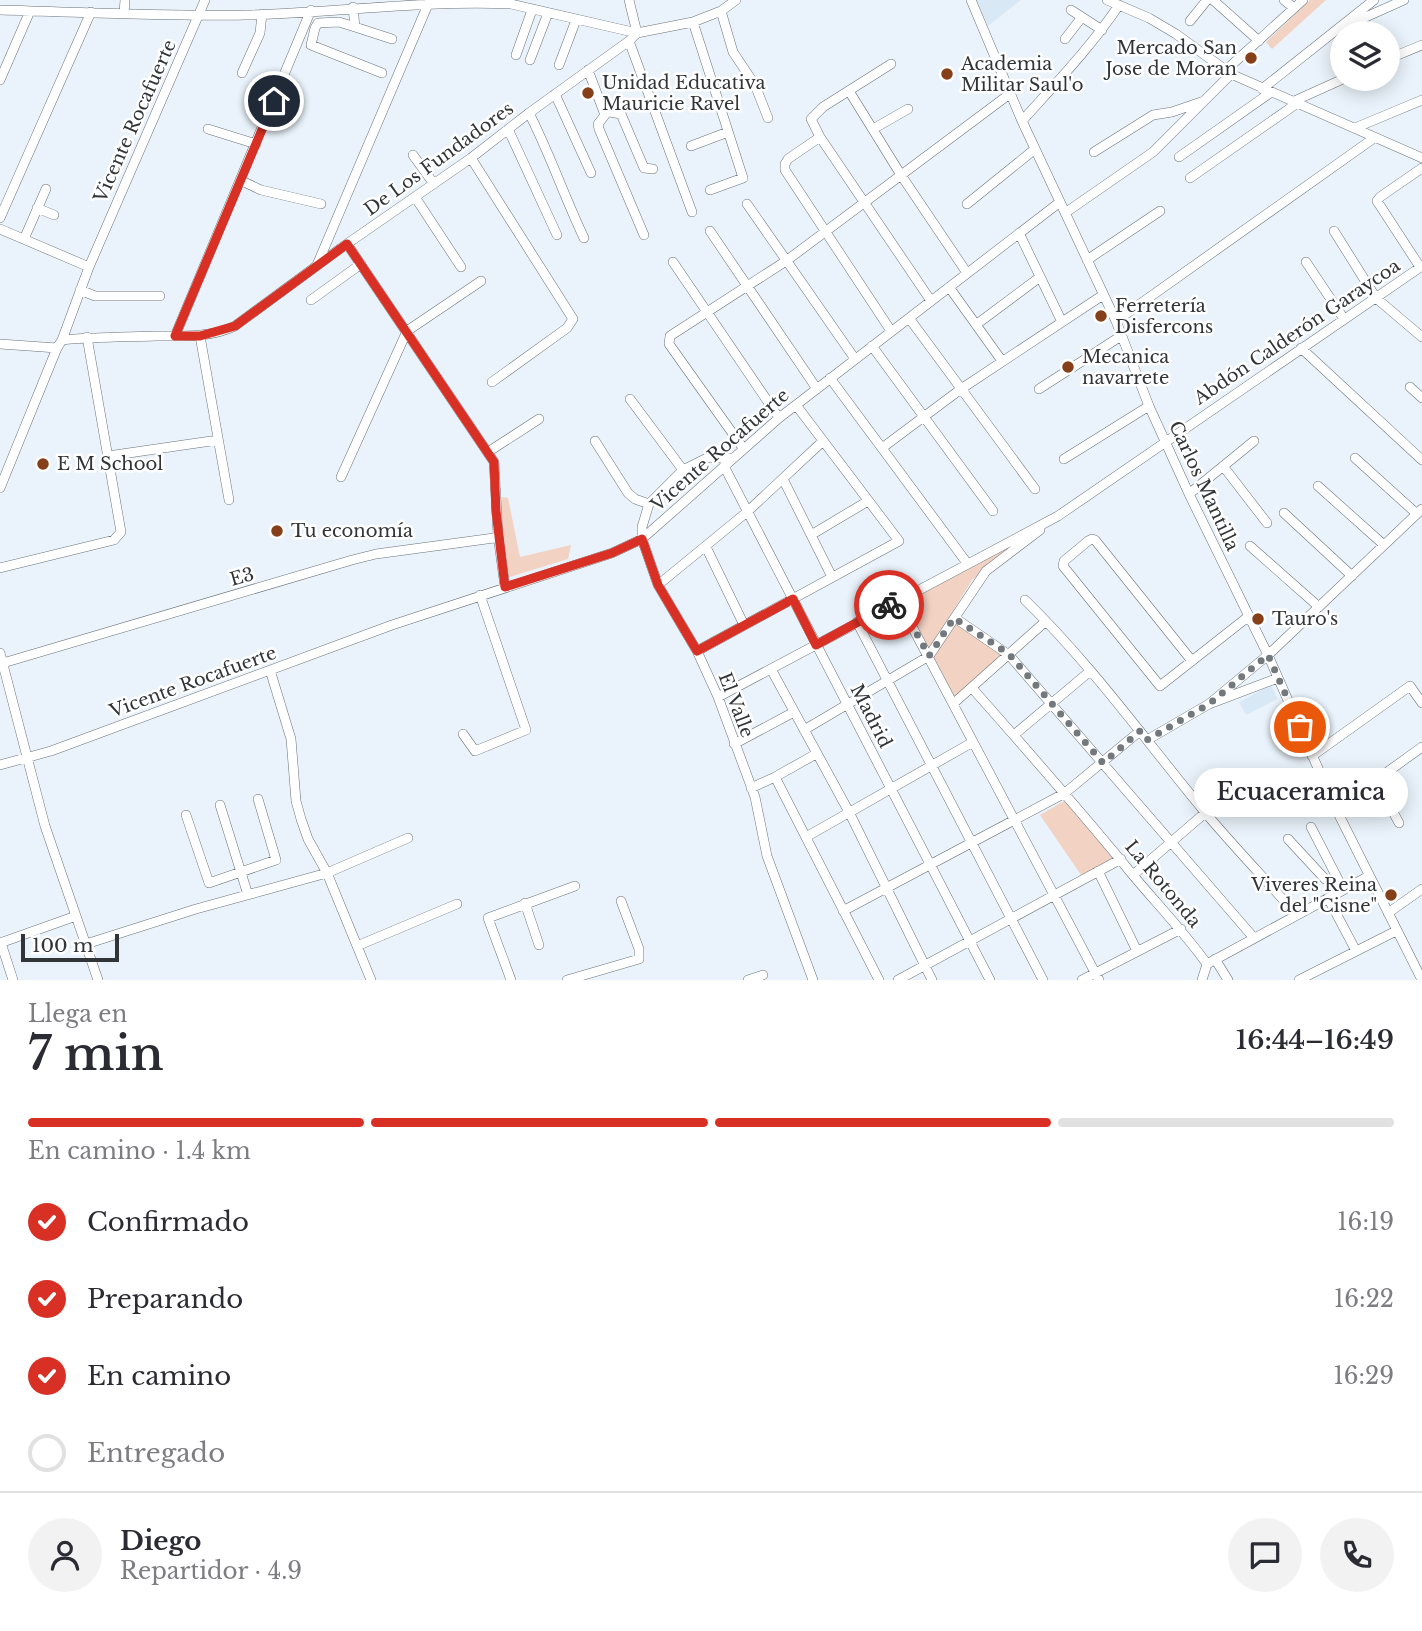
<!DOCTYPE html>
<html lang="es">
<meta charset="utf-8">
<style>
:root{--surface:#fff;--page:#f2f2f3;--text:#2b2b33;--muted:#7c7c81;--line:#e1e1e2;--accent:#d93025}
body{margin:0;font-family:"Libre Baskerville",serif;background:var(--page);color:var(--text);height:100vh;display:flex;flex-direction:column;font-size:26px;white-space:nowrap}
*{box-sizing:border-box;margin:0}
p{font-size:23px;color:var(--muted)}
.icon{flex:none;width:38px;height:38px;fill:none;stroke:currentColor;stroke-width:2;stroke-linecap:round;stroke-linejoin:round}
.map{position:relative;height:980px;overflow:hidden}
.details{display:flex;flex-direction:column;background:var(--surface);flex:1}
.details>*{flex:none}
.buttons{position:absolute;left:1330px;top:21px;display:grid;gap:14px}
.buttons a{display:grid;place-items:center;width:70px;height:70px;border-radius:50%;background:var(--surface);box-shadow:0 4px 18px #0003;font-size:35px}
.scale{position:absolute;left:21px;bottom:18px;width:98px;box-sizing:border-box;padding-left:7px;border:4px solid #313538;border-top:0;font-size:19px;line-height:24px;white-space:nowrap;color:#313538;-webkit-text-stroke:5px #fff;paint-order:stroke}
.pin{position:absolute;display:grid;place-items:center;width:60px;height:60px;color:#fff;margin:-30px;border:4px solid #fff;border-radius:50%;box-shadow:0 2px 7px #0007}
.courier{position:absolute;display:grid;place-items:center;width:70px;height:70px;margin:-35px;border:5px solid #d93025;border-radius:50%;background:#fff;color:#222;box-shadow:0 2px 9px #0007}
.bubble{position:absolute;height:49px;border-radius:24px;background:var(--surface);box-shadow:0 4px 18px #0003;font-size:23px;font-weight:600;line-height:49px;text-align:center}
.overview em{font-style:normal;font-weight:600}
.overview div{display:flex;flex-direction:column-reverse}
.overview{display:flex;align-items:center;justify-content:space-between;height:119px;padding:0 28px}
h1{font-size:46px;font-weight:600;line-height:52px}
.bar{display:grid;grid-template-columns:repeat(4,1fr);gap:10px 7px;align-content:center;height:84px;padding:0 28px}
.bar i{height:9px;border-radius:5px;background:var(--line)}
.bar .selected{background:var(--accent)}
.bar p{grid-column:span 4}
.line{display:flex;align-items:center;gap:18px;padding:0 28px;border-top:2px solid var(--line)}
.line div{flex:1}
.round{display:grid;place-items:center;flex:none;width:74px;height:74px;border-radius:37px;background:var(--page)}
ol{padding:0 28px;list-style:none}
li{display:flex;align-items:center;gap:21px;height:77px}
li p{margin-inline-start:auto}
li .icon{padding:7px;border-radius:50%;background:var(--accent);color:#fff;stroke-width:4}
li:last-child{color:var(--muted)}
li i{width:38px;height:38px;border:4px solid var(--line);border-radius:50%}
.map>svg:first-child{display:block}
</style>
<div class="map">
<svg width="1422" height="980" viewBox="0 0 1422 980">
<rect width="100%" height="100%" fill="#eaf3fb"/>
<path fill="#d8e9f5" d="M976,0h45l-33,26z
M1271,685l7,14 -32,16 -7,-13z"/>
<path fill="#f2d2c3" d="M1310,0h16l-54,49 -6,-7z
M496,496l12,2 12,59 51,-12 -3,14 -62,19z
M1017,542l-45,38 -43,70 -26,-48z
M956,621l49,34 -50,43 -22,-42z
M1064,801l51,57 -34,17 -41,-60z"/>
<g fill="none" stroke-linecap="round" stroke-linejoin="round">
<g stroke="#6a7279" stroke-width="10">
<path id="minor" d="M971,0l51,121 94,200 33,85 40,88 79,161 68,154 86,171
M1107,0l42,18 27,16 55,40 191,84
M1213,0l46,41
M1284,0l10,8
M353,7l2,20 -16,-5 -21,1 -3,5 -4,17 71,28
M0,10c82,2 164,7 245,5 89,-2 178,-15 266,-11l126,29 56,-11 28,-11 15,-11
M1071,10l31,20
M721,11l12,41 22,33 13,33
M124,13l1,-13
M1190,21l17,-21
M693,22l50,156 -33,12
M1348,25l56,-25
M355,27l37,12
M1065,39l17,-22
M629,41l63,171
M516,55l16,-45
M1388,59l34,-14
M530,60l18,-47
M891,64l-68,43 -12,12 9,18 111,164
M559,65l17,-45
M588,70l17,45 -7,9 1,5 45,106
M1226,70l77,-70
M242,73l18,-40 2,-19
M0,80l30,-69
M1262,89l112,-89
M849,91l52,84 66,98
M555,94l36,79
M1292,102l51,-23
M606,103l4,9 11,2 23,54 9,1
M529,113c21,41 35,83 55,125
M1022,121c34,-38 69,-74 97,-116
M1355,128l67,-28
M208,129l48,15
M508,129l49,106
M873,129l35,-20
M820,137l-32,22 -3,5v6l106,161
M691,146l37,-14
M1094,152l59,-37 19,-3 29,-10
M413,155l21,29
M1179,157l91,-64
M471,158l102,161 -6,9 -75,54
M1190,178l106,-74
M240,180l21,10 60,14
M415,197l46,70
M747,204l108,155
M967,204l68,-55
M37,208l17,7
M1065,213l88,-61 78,-78
M0,218l91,-206
M0,229l89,38
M710,231l107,158
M1334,231l42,67 46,39
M1019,233l43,89
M24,239l22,-50
M347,244l147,218 4,73 7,52
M1087,260l73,-49
M673,262l106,156
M1306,262l38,57
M317,265l112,-263
M1420,267l-43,-66 3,-4 42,-29
M949,287l53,74
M80,290l15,6h65
M311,300l50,-36
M909,318l126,171
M1116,321l258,-183
M977,324l63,-47
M175,336l136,-326
M200,336l29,164
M62,340c31,-3 62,-3 93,-4 27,0 55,2 80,-10l106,-78 130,-90 58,-45 100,-72 8,-8 -8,-33
M0,344l57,4
M872,346l121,165
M1301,348l121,112
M830,378l137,185
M1410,387l12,11
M1039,389l82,-53
M630,399l53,71
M595,441l33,52 7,6 14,5
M743,448l-74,-104 1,-8 116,-75 225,-168
M882,448l79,-59 142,-94
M488,452l51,-33
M108,456l110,-16
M732,458h-25l-24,12 -34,34 -7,23v12l16,46 39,66 21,46 37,100 12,59 46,124
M1355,458l62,56
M1064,459l85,-53
M724,466l266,514
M1223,466l44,57
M341,477l66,-146 74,-50
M783,479l49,98
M1318,486l66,59
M0,488l57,-140 5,-8 27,-73 116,-267
M1189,494l65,-53
M1284,513l68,63
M811,535l57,-34
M1250,546l69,61
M706,547l38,78
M0,568l114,-28 7,-8 -34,-195
M658,585l89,-73 76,-71
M898,600l201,380
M1025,600c66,64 121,141 179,211 30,36 62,69 93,104
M955,618l54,37 245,283
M857,622l186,358
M697,651l202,-110 -103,-136
M0,653l45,173 53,154
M1192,661l-97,-121 -3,-1 -4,2 -24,20 -1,5 97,120 89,-70
M3,663l349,-103 24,-6 118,-16
M771,669l78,143 83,168
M270,670l21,69 5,62 5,18 7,20 19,34 44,107
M972,688c54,61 108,122 160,186 25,30 52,58 75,90
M718,697l340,-181 364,-250
M954,703l92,-82
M1209,704l59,-49 154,-146
M804,730l125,-74 57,-85 54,-41
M463,734l12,17 51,-21 -46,-135
M1014,735l75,-63
M1147,740l62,-36 69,-26
M734,744l60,-32
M1312,756l98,-70 12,17
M0,765l51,-14 341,-126 220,-72 30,-14 137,-121 281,-216
M775,777l104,203
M1376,780l23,43
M751,788l24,-11 41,-23
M220,805l28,90
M1336,809l86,-62
M186,815l23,68 67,-23 -18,-61
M1311,827l32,62
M806,837l167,-95
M1288,839l37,40 5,2 7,-3
M1098,871l39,80
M1133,875l72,-62
M1328,898l28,53
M525,903l14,42
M843,911l222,-118 75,-62
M1388,913l34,-24
M0,943l76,-27
M1,943l12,37
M86,944l110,-35 131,-36 81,-35
M357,946l100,-42
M1215,959l13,21
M1207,964l162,-88
M511,980l-23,-62 87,-32
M567,980l72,-21v-10l-18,-48
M748,980l15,-5
M898,980l223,-121
M1082,980l99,-51
M1202,980l5,-16
M1299,980l97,-49"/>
</g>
<use href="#minor" stroke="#fff" stroke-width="9"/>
</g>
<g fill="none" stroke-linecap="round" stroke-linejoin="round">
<path stroke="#72787c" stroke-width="7" stroke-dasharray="0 12.6" d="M889,605l9,-5 31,56 25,-38 55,36 94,109 37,-32 7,9 62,-36 59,-49 32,72"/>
<path stroke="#d93025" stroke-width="9" d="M274,101l-99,235h25l35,-10 112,-82 147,218 2,49 9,76 107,-34 30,-14 16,46 39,66 96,-52 23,46 73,-40"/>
</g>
<g fill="#853f19" stroke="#fff" stroke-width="2.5">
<circle cx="1251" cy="58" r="7"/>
<circle cx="947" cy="74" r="7"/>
<circle cx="588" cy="93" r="7"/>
<circle cx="1101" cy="316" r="7"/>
<circle cx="1068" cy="367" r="7"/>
<circle cx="43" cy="464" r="7"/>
<circle cx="277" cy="531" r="7"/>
<circle cx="1258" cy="619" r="7"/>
<circle cx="1391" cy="895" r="7"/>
</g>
<g text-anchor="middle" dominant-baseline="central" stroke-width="5" stroke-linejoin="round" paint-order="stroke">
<g font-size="18" fill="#313538" stroke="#fff" text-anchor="start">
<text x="1237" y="48" text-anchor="end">Mercado San<tspan x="1237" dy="21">Jose de Moran</tspan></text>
<text x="961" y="64">Academia<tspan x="961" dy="21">Militar Saul'o</tspan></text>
<text x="602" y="83">Unidad Educativa<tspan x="602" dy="21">Mauricie Ravel</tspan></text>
<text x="1115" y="306">Ferretería<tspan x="1115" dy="21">Disfercons</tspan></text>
<text x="1082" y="357">Mecanica<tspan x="1082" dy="21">navarrete</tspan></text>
<text x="57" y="464">E M School</text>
<text x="291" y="531">Tu economía</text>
<text x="1272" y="619">Tauro's</text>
<text x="1377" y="885" text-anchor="end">Viveres Reina<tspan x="1377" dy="21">del "Cisne"</tspan></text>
</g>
<g font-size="18" fill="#313538" stroke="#fff">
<text transform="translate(135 121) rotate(-66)">Vicente Rocafuerte</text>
<text transform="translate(439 159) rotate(-36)">De Los Fundadores</text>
<text transform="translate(1297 332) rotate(-34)">Abdón Calderón Garaycoa</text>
<text transform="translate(720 450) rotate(-41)">Vicente Rocafuerte</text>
<text transform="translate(1204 486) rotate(65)">Carlos Mantilla</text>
<text transform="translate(242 577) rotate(-16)">E3</text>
<text transform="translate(193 682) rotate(-20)">Vicente Rocafuerte</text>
<text transform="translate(736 705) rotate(69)">El Valle</text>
<text transform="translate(871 716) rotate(63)">Madrid</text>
<text transform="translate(1163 884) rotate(50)">La Rotonda</text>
</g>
</g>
</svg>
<div class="buttons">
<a><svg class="icon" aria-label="layers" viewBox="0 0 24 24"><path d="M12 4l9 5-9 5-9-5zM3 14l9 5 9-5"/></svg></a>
</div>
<div class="scale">100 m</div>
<div class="pin" style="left:1300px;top:727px;background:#ea580c"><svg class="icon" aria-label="bag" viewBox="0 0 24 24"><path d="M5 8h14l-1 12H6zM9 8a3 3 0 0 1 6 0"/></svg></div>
<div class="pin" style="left:274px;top:101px;background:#1f2937"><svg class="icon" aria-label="home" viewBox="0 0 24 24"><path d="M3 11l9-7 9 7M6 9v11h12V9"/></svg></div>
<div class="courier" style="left:889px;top:605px"><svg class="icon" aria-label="bike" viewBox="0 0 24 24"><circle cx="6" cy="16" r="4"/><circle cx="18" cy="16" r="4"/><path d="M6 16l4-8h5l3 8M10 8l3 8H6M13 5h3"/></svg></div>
<div class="bubble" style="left:1194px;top:768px;width:214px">Ecuaceramica</div>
</div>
<section class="details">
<div class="overview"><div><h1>7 min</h1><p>Llega en</p></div><em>16:44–16:49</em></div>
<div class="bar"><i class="selected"></i><i class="selected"></i><i class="selected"></i><i></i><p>En camino · 1.4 km</p></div>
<ol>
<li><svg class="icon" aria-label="check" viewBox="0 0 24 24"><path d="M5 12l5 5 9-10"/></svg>Confirmado<p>16:19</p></li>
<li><svg class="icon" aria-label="check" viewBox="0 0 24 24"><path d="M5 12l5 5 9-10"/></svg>Preparando<p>16:22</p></li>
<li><svg class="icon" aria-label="check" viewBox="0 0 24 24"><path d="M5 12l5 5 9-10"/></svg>En camino<p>16:29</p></li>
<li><i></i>Entregado</li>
</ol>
<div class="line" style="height:126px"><a class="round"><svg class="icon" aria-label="person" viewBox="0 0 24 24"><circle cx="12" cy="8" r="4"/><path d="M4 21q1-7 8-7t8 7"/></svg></a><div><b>Diego</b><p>Repartidor · 4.9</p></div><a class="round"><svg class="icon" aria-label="chat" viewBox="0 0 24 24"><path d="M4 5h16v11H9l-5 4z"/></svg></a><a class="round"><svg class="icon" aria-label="phone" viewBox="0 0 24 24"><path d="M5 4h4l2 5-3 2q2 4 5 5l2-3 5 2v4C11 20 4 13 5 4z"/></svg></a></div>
</section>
